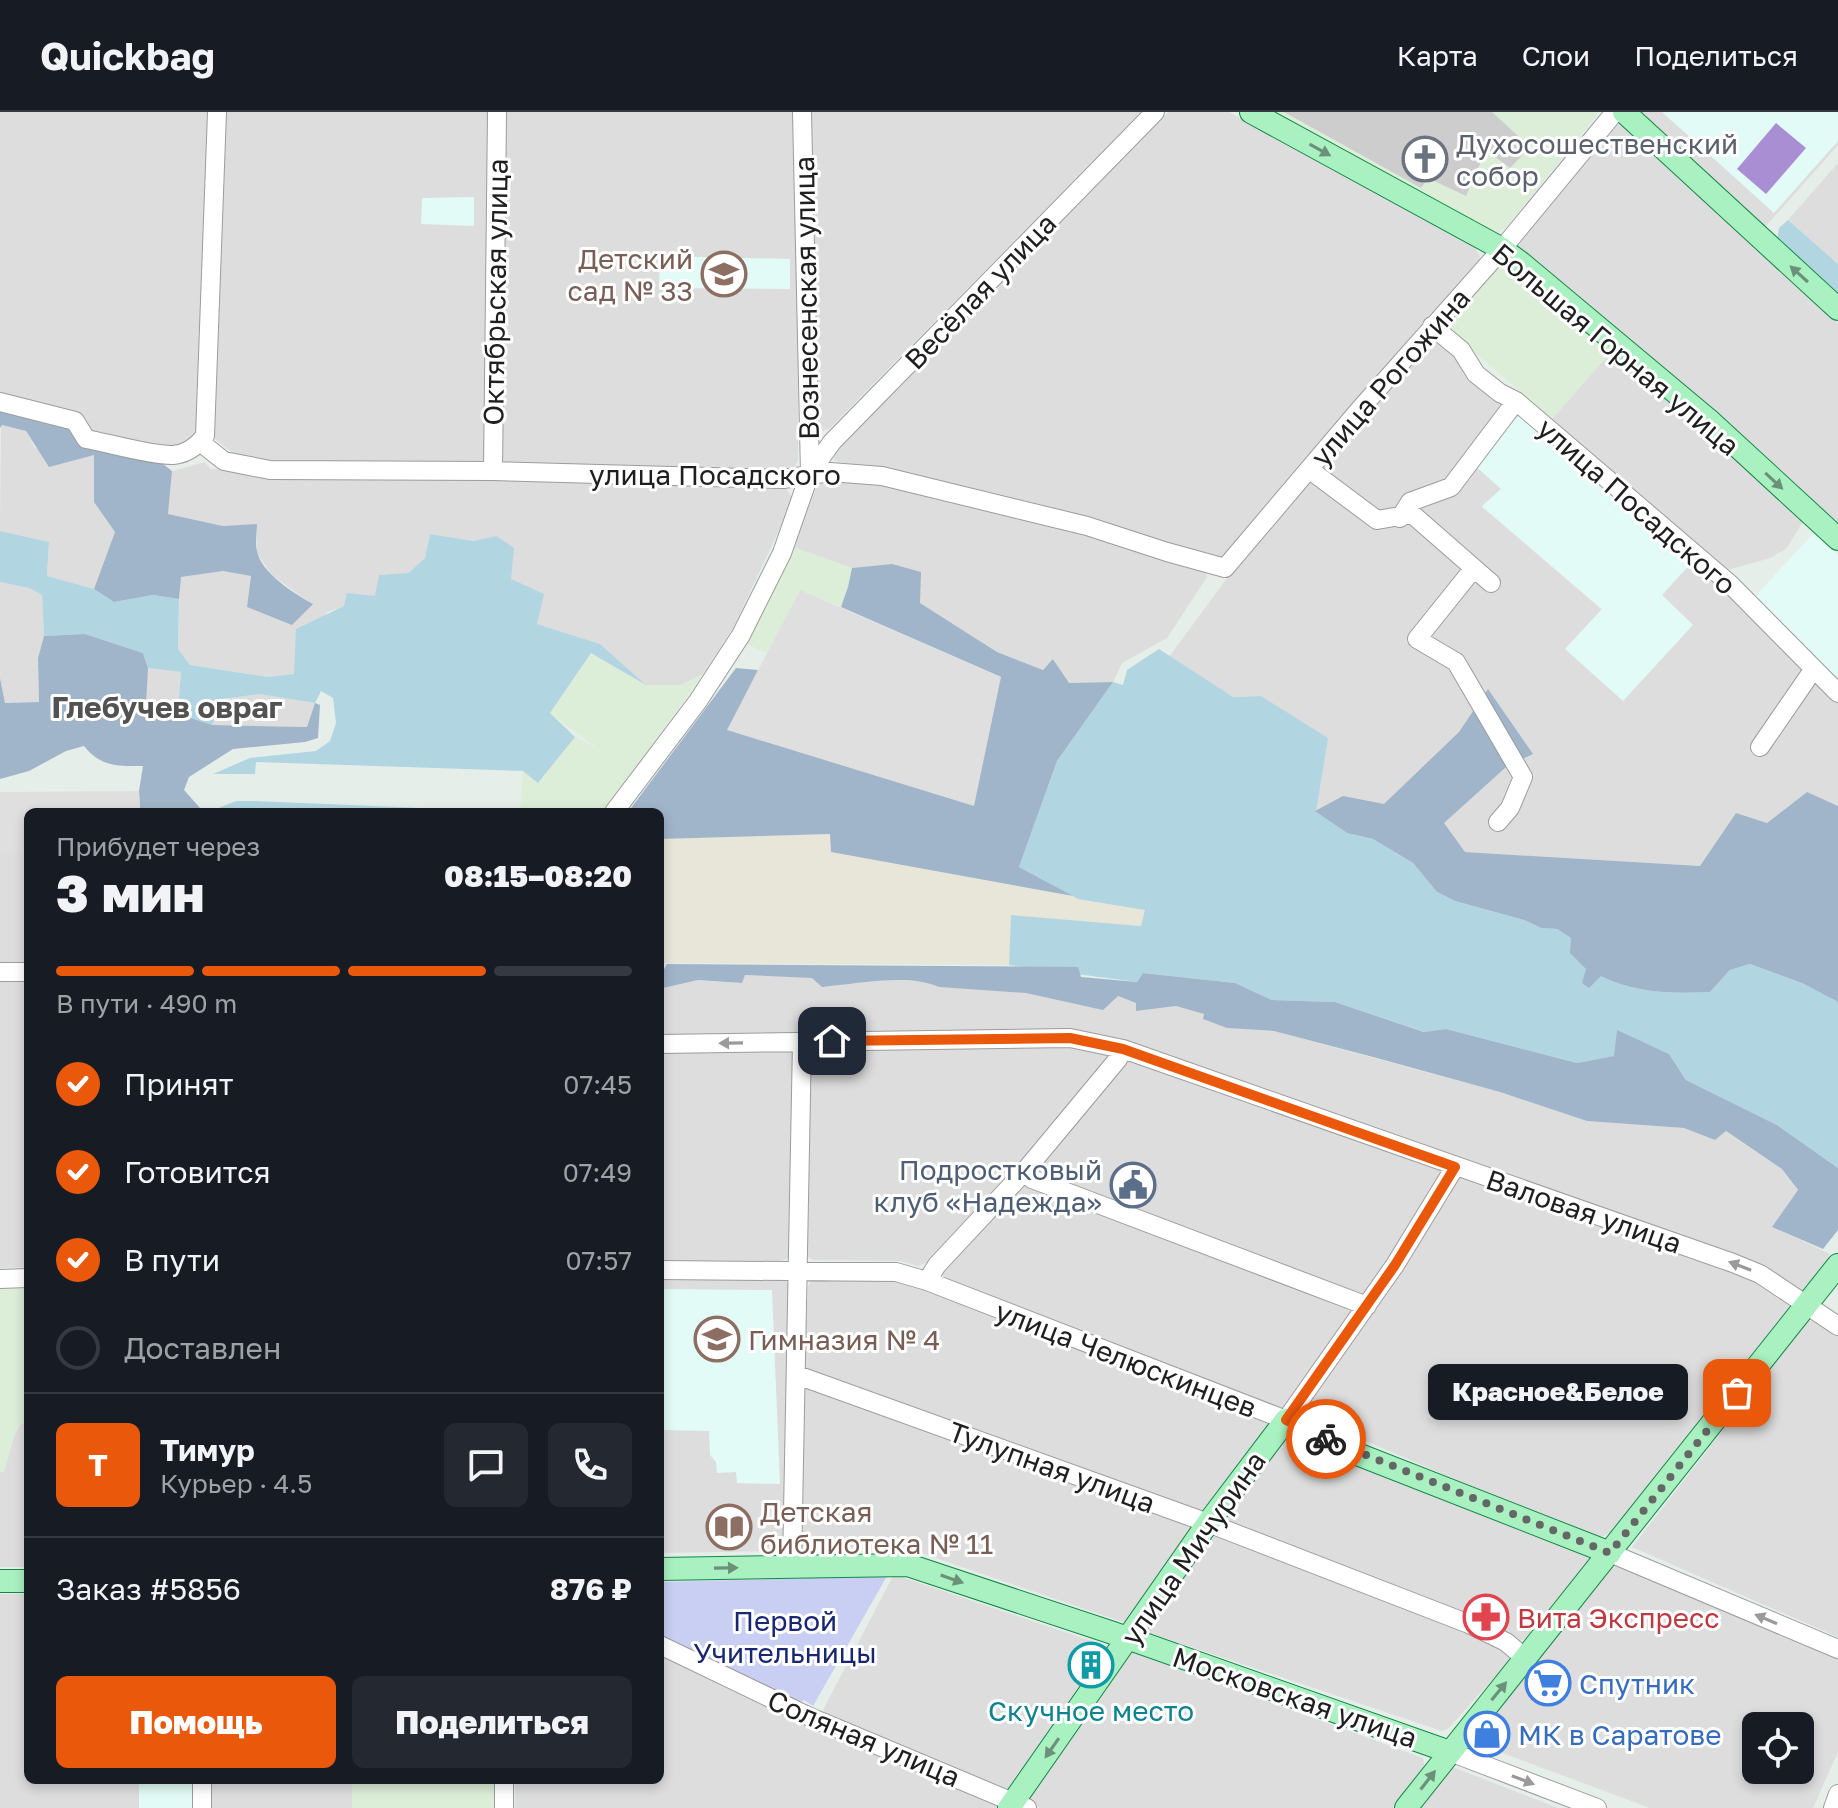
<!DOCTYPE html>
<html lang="ru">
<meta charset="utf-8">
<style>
:root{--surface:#171b24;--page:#242831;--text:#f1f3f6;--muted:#9ea1a6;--line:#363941;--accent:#ea580c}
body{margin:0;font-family:"Golos Text",sans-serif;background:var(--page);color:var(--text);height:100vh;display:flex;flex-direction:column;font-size:30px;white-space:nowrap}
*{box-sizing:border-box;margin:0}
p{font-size:26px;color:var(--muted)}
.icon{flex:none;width:44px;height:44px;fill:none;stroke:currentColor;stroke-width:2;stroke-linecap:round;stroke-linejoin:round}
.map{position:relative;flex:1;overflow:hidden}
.drawer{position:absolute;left:24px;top:696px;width:640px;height:976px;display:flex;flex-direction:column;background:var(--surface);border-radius:12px;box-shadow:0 4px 12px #0003}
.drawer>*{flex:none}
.buttons{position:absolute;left:1742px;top:1600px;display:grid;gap:16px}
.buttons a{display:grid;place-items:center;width:72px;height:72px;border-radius:12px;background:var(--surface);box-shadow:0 4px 12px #0003;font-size:40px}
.pin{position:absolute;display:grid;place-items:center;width:68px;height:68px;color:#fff;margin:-34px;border-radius:16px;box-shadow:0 4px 12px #0006}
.courier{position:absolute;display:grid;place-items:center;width:80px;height:80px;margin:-40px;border:6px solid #ea580c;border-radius:50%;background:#fff;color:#222;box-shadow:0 2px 10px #0007}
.bubble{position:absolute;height:56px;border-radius:12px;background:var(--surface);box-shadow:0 4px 12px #0003;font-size:26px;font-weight:800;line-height:56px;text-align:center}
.head em{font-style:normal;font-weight:800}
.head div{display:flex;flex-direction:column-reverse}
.head{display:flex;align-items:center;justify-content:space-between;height:136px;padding:0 32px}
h1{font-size:52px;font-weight:800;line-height:60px}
.bar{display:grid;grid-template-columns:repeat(4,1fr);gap:12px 8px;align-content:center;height:96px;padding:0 32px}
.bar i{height:10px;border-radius:6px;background:var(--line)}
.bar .selected{background:var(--accent)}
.bar p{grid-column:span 4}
.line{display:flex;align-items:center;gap:20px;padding:0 32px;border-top:2px solid var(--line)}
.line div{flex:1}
.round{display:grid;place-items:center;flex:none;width:84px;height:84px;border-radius:12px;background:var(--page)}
ol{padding:0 32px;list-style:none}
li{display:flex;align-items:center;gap:24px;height:88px}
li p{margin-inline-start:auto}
li .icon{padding:8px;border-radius:50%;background:var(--accent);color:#fff;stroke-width:4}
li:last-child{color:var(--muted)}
li i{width:44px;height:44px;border:4px solid var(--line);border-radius:50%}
.action{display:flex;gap:16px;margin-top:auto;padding:16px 32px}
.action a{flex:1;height:92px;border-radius:12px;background:var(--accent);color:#fff;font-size:32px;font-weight:800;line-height:92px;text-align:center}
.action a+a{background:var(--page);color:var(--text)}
header{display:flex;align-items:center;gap:48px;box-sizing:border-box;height:112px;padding:0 40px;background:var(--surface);border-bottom:2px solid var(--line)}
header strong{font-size:38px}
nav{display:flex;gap:44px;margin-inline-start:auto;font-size:28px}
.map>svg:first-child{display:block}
</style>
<header>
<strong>Quickbag</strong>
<nav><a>Карта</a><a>Слои</a><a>Поделиться</a></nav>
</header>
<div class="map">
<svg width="1838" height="1696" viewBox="0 0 1838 1696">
<rect width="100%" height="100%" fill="#e6eeea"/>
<path fill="#dcdddc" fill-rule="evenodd" d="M0,0h211l-15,322 -6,10 -31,3 -159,-41z
M223,0h268l-6,348 -8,5 -208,-3 -36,-9 -22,-17z
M502,0h295l1,348 -4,8 -9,4 -285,-10z
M809,0h332l-312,317 -8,2 -3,-5z
M1169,0h60l245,135 6,9v7l-56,58 -199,236 -9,2 -334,-91 -44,-6 -5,-3 8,-15z
M1638,0h200v33l-72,81 -7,-1z
M1615,12h9l214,199v206l-320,-282v-4z
M1838,51v101l-50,-44z
M1434,227l88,73 -20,77 -20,18 120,103 -37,39 128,-24 -31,-30 31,-34 145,129v116l-31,-14 -40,31 -31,-10 -35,53 -237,-14 -85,-39 -64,-2 -53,-115 -29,1 -64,-40 64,-87 191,-226z
M1611,240l92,78 100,92 -17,27 -16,9 -46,13 -172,-152z
M1,313l25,6 9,17 59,7v47l21,30 -21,57 -47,-13 2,-34 -49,-11z
M205,350l5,7 574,18 8,10 -6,18 -52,111 -31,48 -22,11h-35l-46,-41 -63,-20 -26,-45 -15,-43 -23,5 -43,-7 -5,24 -16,16 -30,1 -3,21 -49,16 -32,62 -27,3 -78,-12 -12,-16 2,-72 43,-6 28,5 -4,31 13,4 52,-7 -40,-29 -15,-22v-29l-34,2 -55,-12 4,-43z
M823,366l57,4 161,37 162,49 4,9 -40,61 -45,25 -9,19 -45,1 -14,-24 -11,11 -46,-18 -77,-49 -28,-39 -40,4 -59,-21 25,-64z
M0,470l29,6 13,7 2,41 -6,22 1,44 -34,1 -5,-25z
M148,556l33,4 -3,41 -33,-9z
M259,582l56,9 -8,24 -95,-2 11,-26z
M0,741h28v112h-28z
M745,863l181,6 13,6 179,9 18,7v8l40,-5 29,8 22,14 47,3 226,61 87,29 97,7 31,12 10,-9 57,38 16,22 -25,36 57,27 -25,37 -4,1 -64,-35 -277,-100 -337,-116 -463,-2v-52l3,1 35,-8 43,3z
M0,869h28v286l-28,1z
M1071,930l39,14 -95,113 -83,92 -14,5 -17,-5 -88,-1 -5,-3 1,-208z
M660,937h134l-4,207 -4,3 -11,3h-115z
M1133,946l307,110v10l-74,121 -326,-121 -6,-9 88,-106z
M1459,1062l283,97 51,38 -181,222 -8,5 -9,1 -14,-4 -283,-121z
M1020,1072l17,2 316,122 -1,9 -67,91 -9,4 -332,-129 -2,-15z
M660,1166l124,1 6,7 -5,265 -125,2z
M813,1167l85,1 375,142 -65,90 -9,2 -395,-145 4,-83z
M1814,1208l24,16v301l-206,-90 176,-226z
M810,1275l386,135 -68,98 -5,2 -202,-69 -24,-5 -94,3 -3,-3 5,-160z
M23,1309h5v146h-28v-95l4,-1 9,-34z
M1288,1317l304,128 -1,5 -65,77 -6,2 -297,-120z
M1214,1420l253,98 38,20 5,7 -1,4 -61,68 -6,2 -298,-100z
M1617,1453l221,90v97l-25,56h-163l-174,-65 -2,-5 134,-167zM1756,1614h44v44h-44z
M896,1463l216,73 -104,143 -180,-73 -5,-8 70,-134z
M0,1482h28v186h165v28h-193z
M1130,1539l293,107 2,11 -31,39h-354l-15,-5z
M660,1541l337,151 2,4h-484v-28h145z
M1455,1656l103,40h-138l30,-38z
M209,1668h143v28h-143z"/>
<path fill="#dcedd8" d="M1267,0h330l1,2 -92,113 -9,7z
M1500,154h8l103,86 -59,67 -102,-88v-7z
M793,435l59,21 -4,19 -7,20 -41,-17 -33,63 -20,-9z
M591,541l55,32h35l22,-11 -99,138h-84l3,-41 16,12 36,-46 24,12 -49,-36z
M28,1177v132l-11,6 -13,45h-4v-183z
M352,1668h143v28h-143z"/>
<path fill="#e7e6d9" d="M831,722l1,18 314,58 -5,16 -130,-11 -2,50 -349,-2v-124z"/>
<path fill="#e3fbf6" d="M1662,0h176v29l-64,72z
M474,85v29l-53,-2 1,-26z
M660,144l130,3v30l-131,-1z
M1522,300l171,149 -31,34 31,30 -70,76 -58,-52 37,-40 -120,-103 19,-17 -28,-25z
M1814,421l24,22v135l-93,-83z
M660,1177l112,1 8,194 -43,-1 -1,-11 -19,1 -1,-11 -6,-7 -1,-24 -49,-1z
M139,1668h54v28h-54z"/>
<path fill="#cdcdcd" d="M1284,0h208l38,35 -20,21 -24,-18 -20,46 -38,-18 -7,10z"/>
<path fill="#b2d5e2" d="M1788,108l50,44v32l-61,-56 2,-12z
M0,419l49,11 -2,34 47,13 20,13 39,-7 26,4 -1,50 12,16 78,12 26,-3 2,-45 48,-23 3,-13 28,3 4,-21 30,-2 16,-15 5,-24 43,7 23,-5 18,12 -3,31 33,15 -7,30 63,20 46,41 -55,-32 -41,60 25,24 -37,46 -15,-12 -267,-9 -1,12h-42l37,-16 66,-7 14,-10 6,-18 -3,-25 -12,-7 -6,12 -56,-9 -36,5 -11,26 -59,-7 25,-6 3,-40 -33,-4 -5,-15 -58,-19 -41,2 -2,-41 -13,-7 -29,-6z
M1159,537l74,48 28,-1 67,42 -12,73 31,22 26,6 40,24 24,29 18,9 69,19 17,8 16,1 14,9 15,31 3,18 11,-12c35,18 71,19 110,17l20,-22 20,-6 52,19 36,19v166l-61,-43 -91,-45 -17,-26 -52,-23 -2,25 -38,7 -131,-34 -21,3 -90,-30 -63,-2 -37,-17 -92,-10 -6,9 -128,-17 2,-50 130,11 4,-16 -67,-11 -59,-32 38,-106 56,-79 10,3 4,-15z
M236,689h18l260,11h-298v-3z"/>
<path fill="#a0b5c9" d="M0,294c59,15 124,25 172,65l-4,43 55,12 34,-2c0,8 -2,19 0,27 4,22 38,43 56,53l-21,21 -45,-18 4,-31 -28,-5 -42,6 -2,22 -26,-4 -39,7 -20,-13 21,-57 -21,-30v-47l-45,12 -23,-36 -24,-6 -2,3z
M892,452l29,8 -1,31 77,49 46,18 10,-11 16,24 44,-1 -56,79 -38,106 54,29 -242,-44 -1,-18 -170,5v-27h-32l108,-144 22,2 -30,60 273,-53 -160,-70 7,-20 4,-19z
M85,522l58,19 5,15 -2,36 66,21 95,2 8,-24 5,2 -2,33 -13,4 -72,7 -44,28 -5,13 16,18v4h-60l-1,-21 4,-25c-26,0 -42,1 -59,-20l-18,5 -37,20 -29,8v-101l5,25 34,-1 -1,-44 6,-22z
M1488,577l45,65 -27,13 -62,56 21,29 235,14 36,-53 31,10 40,-31 31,14v196l-36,-19 -52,-19 -20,6 -20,22c-38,2 -75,1 -109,-16l-12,12 -7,-5 4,-14 -16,-16 1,-15 -14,-9 -16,-1 -17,-8 -69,-19 -18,-9 -24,-29 -40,-24 -26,-6 -32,-22 28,-15 41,8 75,-72z
M667,852l411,3 3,10 56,5 6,-9 92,10 37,17 63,2 89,30 22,-3 131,34 37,-7 3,-26 52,24 17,26 91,45 61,43v62l-15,19 -51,-22 26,-37 -16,-21 -56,-38 -11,9 -31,-12 -97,-7 -87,-29 -127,-35 -99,-26 -47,-3 -24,-9 1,-5 -28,-8 -40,5v-8l-18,-7 -15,14 -77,-17 -87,-6c-31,-14 -83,-3 -117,0l-10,-9 -67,-3 -3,8 -44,-3 -35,8 -3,-1v-11z"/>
<path fill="#c9cff3" d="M887,1464l-74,130 -9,-6 -10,6 -134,-69v-55z"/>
<path fill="#a98ed4" d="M1776,11l30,25 -40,46 -29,-25z"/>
<path fill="#dfdfdf" d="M800,478l201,87 -27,129 -247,-76z
M139,679l1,21h-112v41h-28v-61z"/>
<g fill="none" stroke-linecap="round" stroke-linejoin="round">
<g stroke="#9c9c9c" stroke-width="20">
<path id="minor" d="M1432,214l29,24 15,24 24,19 16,8 214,183 108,109
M0,290l75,19 11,18c22,4 67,17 87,16 13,-1 24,-9 32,-19l12,-324
M200,330l24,19 46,9 223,1 290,8 47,-7 52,4 205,50 80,26 58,16 135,-159 142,-160 113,-137
M1310,358l67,50 35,-6 79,69
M493,359l4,-359
M810,361l22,-31 323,-330
M1400,406l10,-16 41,-15 65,-86
M1474,456l-57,71 39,23 67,115 -13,31 -12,14
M1760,635l53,-77
M614,700l84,-111 43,-66 41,-82 28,-80 -8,-361
M0,860h28
M660,932l410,-6 53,11 610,214 27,11 78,52
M1024,1060l8,7 335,127
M660,1158l236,2 31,9 359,139 109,-155 60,-98
M0,1167l28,-1
M927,1169l10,-16 87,-93 94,-113 5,-10
M797,1263l411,148 261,101 37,18 19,16
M1610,1441l228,96
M792,1454l10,-524
M660,1533l150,72 217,91
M1450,1640l147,56
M504,1668v28
M202,1696v-28
M1833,1696l5,-14"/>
</g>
<g stroke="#128846" stroke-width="24">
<path id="major" d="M1251,0l251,137 19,14 190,159 127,117
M1624,0l214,197
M660,1457l248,-4 205,68 337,119
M0,1469h28
M1009,1696l199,-285 78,-103 66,32 258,101
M1406,1696l432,-543"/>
</g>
<use href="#minor" stroke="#fff" stroke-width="18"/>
<use href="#major" stroke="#a9f1c1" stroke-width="22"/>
</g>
<defs><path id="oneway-solid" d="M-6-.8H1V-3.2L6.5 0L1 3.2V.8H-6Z" transform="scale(2)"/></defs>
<g fill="#6b9278">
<use href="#oneway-solid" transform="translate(1320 38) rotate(29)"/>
<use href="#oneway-solid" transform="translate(1799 162) rotate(-138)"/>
<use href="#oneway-solid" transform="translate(1774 369) rotate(43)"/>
<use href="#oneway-solid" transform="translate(726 1456) rotate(-1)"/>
<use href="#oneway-solid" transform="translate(952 1467) rotate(19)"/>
<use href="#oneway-solid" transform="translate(1499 1579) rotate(-51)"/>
<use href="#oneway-solid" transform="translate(1052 1636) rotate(125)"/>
<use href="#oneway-solid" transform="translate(1428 1668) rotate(-52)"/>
</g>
<g fill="#9a9a9a">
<use href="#oneway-solid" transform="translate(731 931) rotate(179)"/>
<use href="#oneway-solid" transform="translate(1740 1154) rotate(-159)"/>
<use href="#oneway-solid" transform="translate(1766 1507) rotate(-157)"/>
<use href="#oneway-solid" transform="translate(1523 1668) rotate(21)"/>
</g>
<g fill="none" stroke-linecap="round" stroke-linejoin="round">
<path stroke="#656766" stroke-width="8" stroke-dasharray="0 14.4" d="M1326,1327l284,114 127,-160"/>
<path stroke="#ea580c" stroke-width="10" d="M832,929l238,-3 53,11 332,118 -60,98 -109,155 40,19"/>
</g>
<defs>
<g id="church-ring" transform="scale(2.3)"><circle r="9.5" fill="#fff" stroke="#6b7280" stroke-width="1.5"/><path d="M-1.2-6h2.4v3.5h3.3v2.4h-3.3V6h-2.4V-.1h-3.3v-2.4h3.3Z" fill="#6b7280"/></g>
<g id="school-ring" transform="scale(2.3)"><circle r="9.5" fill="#fff" stroke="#8d6e63" stroke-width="1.5"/><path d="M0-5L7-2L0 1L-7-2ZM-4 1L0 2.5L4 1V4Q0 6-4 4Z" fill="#8d6e63"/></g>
<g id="civic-ring" transform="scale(2.3)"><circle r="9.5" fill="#fff" stroke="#5c6f8a" stroke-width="1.5"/><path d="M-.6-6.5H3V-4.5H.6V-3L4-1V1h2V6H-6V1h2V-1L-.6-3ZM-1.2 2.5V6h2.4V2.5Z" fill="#5c6f8a"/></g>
<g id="library-ring" transform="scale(2.3)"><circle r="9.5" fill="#fff" stroke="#8d6e63" stroke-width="1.5"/><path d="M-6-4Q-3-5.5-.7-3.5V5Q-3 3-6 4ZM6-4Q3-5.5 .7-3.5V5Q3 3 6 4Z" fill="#8d6e63"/></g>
<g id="pharmacy-ring" transform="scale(2.3)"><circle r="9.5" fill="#fff" stroke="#e0444e" stroke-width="1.5"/><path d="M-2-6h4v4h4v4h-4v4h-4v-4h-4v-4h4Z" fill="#e0444e"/></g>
<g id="building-ring" transform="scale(2.3)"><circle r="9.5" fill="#fff" stroke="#0f9aa8" stroke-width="1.5"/><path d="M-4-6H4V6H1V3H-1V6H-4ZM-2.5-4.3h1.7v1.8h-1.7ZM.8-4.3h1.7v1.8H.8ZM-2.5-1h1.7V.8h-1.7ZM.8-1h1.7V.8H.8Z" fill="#0f9aa8"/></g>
<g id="supermarket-ring" transform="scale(2.3)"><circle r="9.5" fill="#fff" stroke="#3f7fe0" stroke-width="1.5"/><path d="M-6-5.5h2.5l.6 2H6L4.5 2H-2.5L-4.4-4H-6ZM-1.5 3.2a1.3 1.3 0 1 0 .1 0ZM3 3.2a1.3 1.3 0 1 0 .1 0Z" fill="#3f7fe0"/></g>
<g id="shop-ring" transform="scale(2.3)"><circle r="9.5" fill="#fff" stroke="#3f7fe0" stroke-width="1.5"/><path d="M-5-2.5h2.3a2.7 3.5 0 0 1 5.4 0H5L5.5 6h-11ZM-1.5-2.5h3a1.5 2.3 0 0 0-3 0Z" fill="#3f7fe0"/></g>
</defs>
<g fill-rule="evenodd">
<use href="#church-ring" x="1425" y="47"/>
<use href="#school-ring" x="724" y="162"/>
<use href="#civic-ring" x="1133" y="1073"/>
<use href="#school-ring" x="717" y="1227"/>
<use href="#library-ring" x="729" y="1415"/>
<use href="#pharmacy-ring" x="1486" y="1505"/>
<use href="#building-ring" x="1091" y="1553"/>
<use href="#supermarket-ring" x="1548" y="1571"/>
<use href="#shop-ring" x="1487" y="1622"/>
</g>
<g text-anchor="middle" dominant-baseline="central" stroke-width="6" stroke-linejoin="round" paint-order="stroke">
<g font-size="28" fill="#5b616d" stroke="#fff" text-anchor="start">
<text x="1456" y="31">Духосошественский<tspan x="1456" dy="32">собор</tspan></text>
</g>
<g font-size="28" fill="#785e54" stroke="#fff" text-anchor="start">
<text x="693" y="146" text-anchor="end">Детский<tspan x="693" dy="32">сад № 33</tspan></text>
<text x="748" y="1227">Гимназия № 4</text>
<text x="760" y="1399">Детская<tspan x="760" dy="32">библиотека № 11</tspan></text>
</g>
<g font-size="28" fill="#1f1f1f" stroke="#fff">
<text transform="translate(980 179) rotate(-46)">Весёлая улица</text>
<text transform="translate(495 180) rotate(-89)">Октябрьская улица</text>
<text transform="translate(806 186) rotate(-91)">Вознесенская улица</text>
<text transform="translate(1616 237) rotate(40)">Большая Горная улица</text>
<text transform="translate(1390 265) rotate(-49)">улица Рогожина</text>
<text x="715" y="362">улица Посадского</text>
<text transform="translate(1637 394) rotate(41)">улица Посадского</text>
<text transform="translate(1584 1099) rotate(19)">Валовая улица</text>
<text transform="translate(1126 1247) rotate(21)">улица Челюскинцев</text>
<text transform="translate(1052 1355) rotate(20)">Тулупная улица</text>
<text transform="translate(1193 1436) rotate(-55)">улица Мичурина</text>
<text transform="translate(1295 1585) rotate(19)">Московская улица</text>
<text transform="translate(864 1626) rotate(23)">Соляная улица</text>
</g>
<g font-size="28" fill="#4e5e75" stroke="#fff" text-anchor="end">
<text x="1102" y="1057">Подростковый<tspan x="1102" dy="32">клуб «Надежда»</tspan></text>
</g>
<g font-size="28" fill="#be3a42" stroke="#fff" text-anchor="start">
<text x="1517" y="1505">Вита Экспресс</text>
</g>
<g font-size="28" fill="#192671" stroke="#fff">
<text x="785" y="1508">Первой<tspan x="785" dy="32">Учительницы</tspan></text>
</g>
<g font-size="28" fill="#366cbe" stroke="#fff" text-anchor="start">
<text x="1579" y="1571">Спутник</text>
<text x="1518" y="1622">МК в Саратове</text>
</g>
<g font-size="28" fill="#0d838f" stroke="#fff">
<text x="1091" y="1598">Скучное место</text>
</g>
<g font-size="30" font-weight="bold" fill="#525252" stroke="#fff">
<text x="167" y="595">Глебучев овраг</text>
</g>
</g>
</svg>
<div class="buttons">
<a><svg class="icon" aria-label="locate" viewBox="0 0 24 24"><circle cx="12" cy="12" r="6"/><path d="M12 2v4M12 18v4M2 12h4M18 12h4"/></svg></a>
</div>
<div class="pin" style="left:1737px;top:1281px;background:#ea580c"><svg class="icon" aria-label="bag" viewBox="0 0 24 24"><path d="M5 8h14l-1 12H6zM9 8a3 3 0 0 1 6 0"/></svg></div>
<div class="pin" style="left:832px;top:929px;background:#1f2937"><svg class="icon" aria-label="home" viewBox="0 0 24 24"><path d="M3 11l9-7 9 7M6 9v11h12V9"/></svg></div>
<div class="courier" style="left:1326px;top:1327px"><svg class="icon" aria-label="bike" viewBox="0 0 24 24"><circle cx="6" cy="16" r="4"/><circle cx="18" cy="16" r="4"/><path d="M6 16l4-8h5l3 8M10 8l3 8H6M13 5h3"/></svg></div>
<div class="bubble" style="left:1428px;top:1252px;width:260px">Красное&amp;Белое</div>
<section class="drawer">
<div class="head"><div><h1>3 мин</h1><p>Прибудет через</p></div><em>08:15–08:20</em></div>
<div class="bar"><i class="selected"></i><i class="selected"></i><i class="selected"></i><i></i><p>В пути · 490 m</p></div>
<ol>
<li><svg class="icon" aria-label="check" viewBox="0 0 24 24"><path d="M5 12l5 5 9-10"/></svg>Принят<p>07:45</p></li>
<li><svg class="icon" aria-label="check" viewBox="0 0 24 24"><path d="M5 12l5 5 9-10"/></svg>Готовится<p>07:49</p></li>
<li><svg class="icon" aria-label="check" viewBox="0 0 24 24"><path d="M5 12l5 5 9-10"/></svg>В пути<p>07:57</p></li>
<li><i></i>Доставлен</li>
</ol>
<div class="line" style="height:144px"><b class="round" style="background:var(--accent);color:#fff">Т</b><div><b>Тимур</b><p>Курьер · 4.5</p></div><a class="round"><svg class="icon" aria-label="chat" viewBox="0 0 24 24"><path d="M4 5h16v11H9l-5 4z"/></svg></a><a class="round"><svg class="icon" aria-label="phone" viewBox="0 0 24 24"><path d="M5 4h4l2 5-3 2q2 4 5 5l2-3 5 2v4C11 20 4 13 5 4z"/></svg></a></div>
<div class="line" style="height:104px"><div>Заказ #5856</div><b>876 ₽</b></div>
<div class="action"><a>Помощь</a><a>Поделиться</a></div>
</section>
</div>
